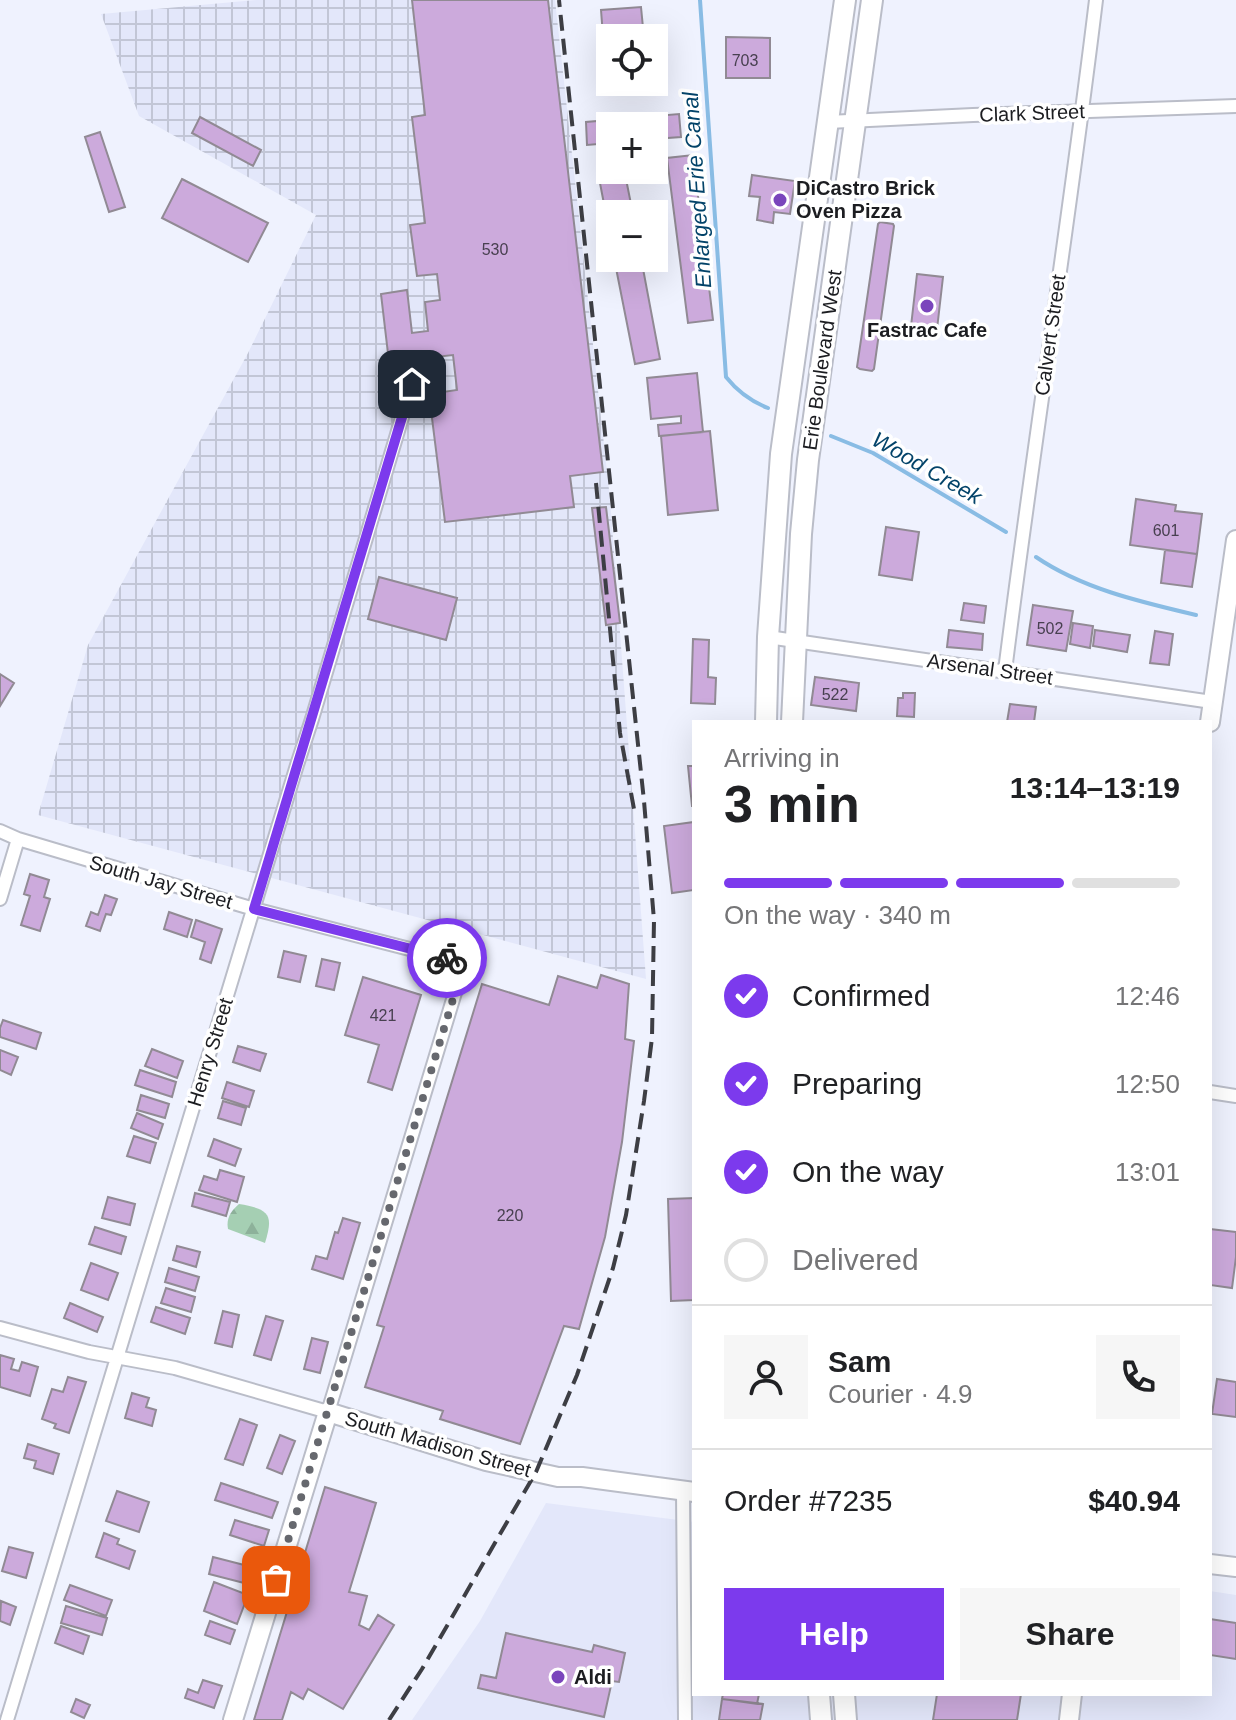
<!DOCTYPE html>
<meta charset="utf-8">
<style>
:root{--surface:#fff;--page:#f6f6f6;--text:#202124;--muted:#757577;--line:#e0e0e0;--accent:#7c3aed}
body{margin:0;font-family:Helvetica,sans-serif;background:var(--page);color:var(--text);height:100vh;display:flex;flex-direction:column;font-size:30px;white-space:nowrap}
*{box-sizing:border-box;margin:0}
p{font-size:26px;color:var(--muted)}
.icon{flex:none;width:44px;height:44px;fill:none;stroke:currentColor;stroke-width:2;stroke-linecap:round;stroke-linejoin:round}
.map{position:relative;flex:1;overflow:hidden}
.panel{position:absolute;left:692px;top:720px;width:520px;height:976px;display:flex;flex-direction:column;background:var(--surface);border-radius:0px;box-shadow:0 8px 32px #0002}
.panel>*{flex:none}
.tools{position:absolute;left:596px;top:24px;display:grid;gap:16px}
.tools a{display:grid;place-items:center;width:72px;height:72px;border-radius:0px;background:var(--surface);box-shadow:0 8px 32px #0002;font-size:40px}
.pin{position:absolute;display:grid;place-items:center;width:68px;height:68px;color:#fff;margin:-34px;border-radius:16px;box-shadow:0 4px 12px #0006}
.courier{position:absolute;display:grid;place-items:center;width:80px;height:80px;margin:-40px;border:6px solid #7c3aed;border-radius:50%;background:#fff;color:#222;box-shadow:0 2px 10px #0007}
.headline em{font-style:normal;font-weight:600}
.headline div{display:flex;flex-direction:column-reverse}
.headline{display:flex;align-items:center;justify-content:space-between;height:136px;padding:0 32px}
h1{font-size:52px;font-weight:600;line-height:60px}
.bar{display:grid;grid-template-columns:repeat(4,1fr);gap:12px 8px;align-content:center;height:96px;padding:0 32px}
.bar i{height:10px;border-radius:6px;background:var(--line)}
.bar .on{background:var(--accent)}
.bar p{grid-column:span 4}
.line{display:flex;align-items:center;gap:20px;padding:0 32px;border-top:2px solid var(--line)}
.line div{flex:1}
.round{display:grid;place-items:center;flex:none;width:84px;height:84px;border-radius:0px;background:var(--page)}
ol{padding:0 32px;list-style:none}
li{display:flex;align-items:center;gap:24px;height:88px}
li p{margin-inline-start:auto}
li .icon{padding:8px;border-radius:50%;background:var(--accent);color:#fff;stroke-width:4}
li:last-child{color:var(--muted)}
li i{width:44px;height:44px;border:4px solid var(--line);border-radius:50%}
.cta{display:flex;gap:16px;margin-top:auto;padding:16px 32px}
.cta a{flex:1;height:92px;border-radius:0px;background:var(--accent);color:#fff;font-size:32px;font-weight:600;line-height:92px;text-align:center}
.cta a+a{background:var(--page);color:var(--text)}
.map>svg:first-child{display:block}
</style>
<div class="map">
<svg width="1236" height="1720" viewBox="0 0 1236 1720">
<defs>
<pattern id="industrial-grid" width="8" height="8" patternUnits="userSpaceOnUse" patternTransform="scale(2)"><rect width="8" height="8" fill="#e3e7fa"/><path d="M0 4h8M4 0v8" fill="none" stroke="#c2c6d6"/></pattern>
<pattern id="forest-firs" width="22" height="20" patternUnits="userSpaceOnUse" patternTransform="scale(2)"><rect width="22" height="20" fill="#a5cfb3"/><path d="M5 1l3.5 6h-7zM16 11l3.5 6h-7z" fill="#8db19a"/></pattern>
</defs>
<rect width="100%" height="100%" fill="#eff2fe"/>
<path fill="#e3e7fa" d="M546,1503l148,19v172h516v-103l26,4v125h-824l68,-99z"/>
<path fill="url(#industrial-grid)" d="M256,0h299l55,499 36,480 -608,-164 50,-170 160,-292 68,-138 -177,-99 -38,-102z"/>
<path fill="url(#forest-firs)" d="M239,1204c30,5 35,10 26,39l-37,-14c-2,-11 3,-18 11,-25z"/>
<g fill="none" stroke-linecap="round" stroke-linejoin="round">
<path stroke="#89bce4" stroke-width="4" d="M700,0l26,377c12,15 24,24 42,31
M831,436l42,17 133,79
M1036,557c47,32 105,45 160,58"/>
</g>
<path fill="#ccaadc" stroke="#918a94" stroke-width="2" d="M412,0h136l55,472 -33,4 4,31 -129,15 -16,-128 28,-4 -4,-35 -64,7 -8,-68 26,-4 5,43 16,-2 -3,-29 15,-2 -3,-26 -20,2 -7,-51 15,-2 -13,-106 13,-2z
M641,7l3,31h-34v11h-6l-3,-39z
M726,37l44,1v40h-44z
M679,114l2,23 -27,2v-13h-44v17l-23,2 -1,-23z
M200,117l61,33 -8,16 -61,-33z
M100,132l25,75 -16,5 -24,-75z
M693,155l20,165 -25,3 -21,-165z
M610,167v3h11l1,4h3l8,40h-23v21l-11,-57h4l-1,-9z
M752,175l43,6 -5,33 -16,-2 -1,11 -16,-3 3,-23 -11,-1z
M182,179l86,44 -20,39 -86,-44z
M880,222l13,2 1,2 -20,143 -2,2 -12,-2 -3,-2 21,-143z
M614,258h27l19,101 -25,5z
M917,274l26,3 -7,61 -26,-3z
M697,373l6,59 -44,4 -1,-11 23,-2v-7l-30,3 -4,-41z
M710,431l8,79 -50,5 -7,-79z
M1136,499l40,6 -1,6 27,3 -5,40 -67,-9z
M606,507l14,116 -14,2 -14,-117z
M886,527l33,5 -7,48 -33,-5z
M1165,550l32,4 -5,33 -31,-4z
M379,577l78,21 -11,42 -78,-21z
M964,603l22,3 -2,17 -23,-3z
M1033,605l40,6 -7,40 -39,-6z
M1073,623l20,3 -3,22 -20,-4z
M949,630l34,4 -1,16 -35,-3z
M1095,630l35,5 -3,17 -34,-6z
M1155,631l18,3 -4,31 -19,-2z
M693,639l16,1 -1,37 8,1 -1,26 -24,-1z
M0,674l14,9 -14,23z
M815,677l44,6 -3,28 -45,-6z
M903,693h12l-1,24 -17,-1 1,-18h5z
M1010,704l26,3 -2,15h-27z
M688,766h6v40h-2z
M694,822v68l-22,3 -8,-67z
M30,874l19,6 -5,17 6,2 -10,32 -19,-6 9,-29 -6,-2z
M105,895l12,4 -6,16 -5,-1 -6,17 -14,-5 5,-14 7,3z
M169,912l23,8 -5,17 -23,-8z
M196,920l26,9 -11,34 -11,-4 5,-17 -14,-5z
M284,951l22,5 -6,26 -22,-5z
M322,959l18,4 -6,27 -18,-4z
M601,975l28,9 -4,55 9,2 -12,101 -17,95 -26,92 -15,-3 -44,118 -80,-25 3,-8 -78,-24 19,-60 -7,-2 105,-341 67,21 9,-29 39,12z
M363,977l58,18 -29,95 -24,-8 11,-37 -34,-10z
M3,1020l38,13 -5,16 -36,-12v-9z
M238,1046l28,8 -6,17 -27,-9z
M152,1049l31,12 -6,17 -32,-12z
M0,1050l18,7 -7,18 -11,-5z
M140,1070l36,12 -4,15 -37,-12z
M227,1082l27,9 -5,16 -27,-9z
M141,1095l28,9 -4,14 -28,-8z
M223,1101l23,7 -5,17 -23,-7z
M137,1113l26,11 -5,15 -27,-11z
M134,1136l22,7 -6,20 -23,-7z
M214,1139l27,10 -6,17 -27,-10z
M220,1170l24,7 -7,25 -38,-12 5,-14 13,4z
M195,1193l35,9 -4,14 -34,-10z
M108,1197l27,7 -5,21 -28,-7z
M694,1198v102l-23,1 -3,-102z
M343,1218l17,5 -17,56 -31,-10 4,-13 11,3 8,-27 3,1z
M95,1227l31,10 -5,17 -32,-10z
M1210,1229l26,3v25l-4,31 -22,-3z
M177,1246l23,6 -4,15 -23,-7z
M91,1263l27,10 -10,27 -27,-10z
M169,1268l30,9 -4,14 -30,-9z
M166,1288l29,9 -4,15 -30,-9z
M70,1303l33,14 -6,15 -33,-14z
M156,1307l34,11 -5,16 -34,-12z
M223,1311l16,4 -7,32 -17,-4z
M266,1316l17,5 -12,39 -17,-5z
M312,1338l16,4 -8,31 -16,-4z
M0,1355l14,4 -3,10 8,2 3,-9 16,5 -8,29 -30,-9z
M68,1377l18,5 -17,51 -15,-5 2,-4 -14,-5 10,-30 11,3z
M1217,1379l19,3v35l-24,-3z
M132,1393l17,5 -3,9 10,3 -4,16 -27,-8z
M240,1419l17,6 -14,40 -18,-6z
M280,1435l15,6 -13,33 -15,-6z
M28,1444l31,10 -6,20 -19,-6 2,-7 -12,-3z
M221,1483l57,19 -6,16 -57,-18z
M325,1487l51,16 -27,89 18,4 -8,29 10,5 9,-15 16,10 -51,84 -35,-20 -5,10 -12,-7 -9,28h-28z
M117,1491l32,11 -10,30 -33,-11z
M235,1520l34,10 -5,16 -34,-11z
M104,1533l15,6 -2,5 18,7 -6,18 -33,-12z
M9,1547l24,6 -7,25 -24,-7z
M213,1557l39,10 -4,17 -39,-10z
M214,1582l34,13 -11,29 -33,-13z
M70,1585l42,15 -6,16 -42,-16z
M1,1601l15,6 -6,18 -10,-4z
M66,1606l41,12 -5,17 -41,-12z
M1210,1619l26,4v36l-26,-4z
M210,1621l25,9 -5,14 -25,-9z
M61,1626l28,10 -6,18 -28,-11z
M506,1633l86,19 2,-7 31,8 -6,29 -7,-1 -8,36 -126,-29 3,-13 15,3z
M203,1680l19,6 -8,22 -29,-10 3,-9 10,4z
M723,1694h36l-2,10 -35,-5z
M937,1694h84l-4,26h-84z
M76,1699l14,6 -6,13 -13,-6z
M722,1699l41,5 -3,16h-41z"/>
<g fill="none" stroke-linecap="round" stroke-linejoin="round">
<g stroke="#babdc8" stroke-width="16">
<path id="street" d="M828,122l145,-7 263,-9
M768,637l444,65
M1005,671c28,-224 64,-447 91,-671
M0,831l18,8 236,70 210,54 -136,449 -153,-44 -86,-16 -89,-24
M0,899l18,-60
M1210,1092l26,4
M683,1491l2,229
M7,1720l290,-955 15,-46 100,-335"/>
</g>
<g stroke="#babdc8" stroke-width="22">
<path id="secondary" d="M1210,722l26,-182
M1210,1564l26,3
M233,1720l95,-308 158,49 72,16h24l112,15
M1069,1720l3,-26"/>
</g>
<g stroke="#babdc8" stroke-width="24">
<path id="primary" d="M766,722l2,-85 13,-183 64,-454
M792,722l9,-188 7,-74 64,-460
M819,1694l2,26
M844,1694l2,26"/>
</g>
<use href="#street" stroke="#fff" stroke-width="12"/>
<use href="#secondary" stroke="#fff" stroke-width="18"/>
<use href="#primary" stroke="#fff" stroke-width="20"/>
<path stroke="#3d3e44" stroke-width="4" stroke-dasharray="16 8" stroke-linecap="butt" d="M596,483l24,250 14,76
M389,1720l33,-51 114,-197 41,-97 36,-107 13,-53 18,-114 8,-63 2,-118 -10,-119 -85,-801"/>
</g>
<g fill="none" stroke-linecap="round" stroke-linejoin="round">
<path stroke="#66686e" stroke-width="8" stroke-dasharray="0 14.4" d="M276,1580l188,-617 -17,-5"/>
<path stroke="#7c3aed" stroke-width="10" d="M412,384l-158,525 193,49"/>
</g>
<g fill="#7a45bc" stroke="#fff" stroke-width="3">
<circle cx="780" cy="200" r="8"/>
<circle cx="927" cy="306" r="8"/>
<circle cx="558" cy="1677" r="8"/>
</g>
<g text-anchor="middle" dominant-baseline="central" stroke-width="7" stroke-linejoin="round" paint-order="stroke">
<g font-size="16" fill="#484050">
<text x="745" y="60">703</text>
<text x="495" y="249">530</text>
<text x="1166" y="530">601</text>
<text x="1050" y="628">502</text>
<text x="835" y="694">522</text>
<text x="383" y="1015">421</text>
<text x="510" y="1215">220</text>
</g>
<g font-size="20" fill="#1c1d21" stroke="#fff">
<text transform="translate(1032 113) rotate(-2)">Clark Street</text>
<text transform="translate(1050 335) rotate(-82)">Calvert Street</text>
<text transform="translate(822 360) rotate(-82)">Erie Boulevard West</text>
<text transform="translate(990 669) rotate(8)">Arsenal Street</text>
<text transform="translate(161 882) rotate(16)">South Jay Street</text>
<text transform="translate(210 1052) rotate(-73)">Henry Street</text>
<text transform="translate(438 1444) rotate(16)">South Madison Street</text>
</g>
<g font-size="20" font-weight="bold" fill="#1c1d21" stroke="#fff" text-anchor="start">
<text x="796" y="188">DiCastro Brick<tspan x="796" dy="23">Oven Pizza</tspan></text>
<text x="927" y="330" text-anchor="middle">Fastrac Cafe</text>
<text x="574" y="1677">Aldi</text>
</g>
<g font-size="22" font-style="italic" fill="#034369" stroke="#fff">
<text transform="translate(697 190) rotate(-94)">Enlarged Erie Canal</text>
<text transform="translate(927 468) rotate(30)">Wood Creek</text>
</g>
</g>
</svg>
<div class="tools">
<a><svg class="icon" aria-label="locate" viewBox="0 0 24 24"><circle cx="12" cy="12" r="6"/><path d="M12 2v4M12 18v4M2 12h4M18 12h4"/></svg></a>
<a>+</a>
<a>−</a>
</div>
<div class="pin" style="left:276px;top:1580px;background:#ea580c"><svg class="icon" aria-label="bag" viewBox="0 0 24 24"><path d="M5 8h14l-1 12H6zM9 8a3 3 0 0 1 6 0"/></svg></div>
<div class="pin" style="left:412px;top:384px;background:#1f2937"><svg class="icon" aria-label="home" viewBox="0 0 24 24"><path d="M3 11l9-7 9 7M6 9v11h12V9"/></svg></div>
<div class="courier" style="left:447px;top:958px"><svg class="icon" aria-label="bike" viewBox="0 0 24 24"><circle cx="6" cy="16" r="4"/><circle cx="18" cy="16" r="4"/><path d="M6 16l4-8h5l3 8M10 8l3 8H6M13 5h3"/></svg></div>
<section class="panel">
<div class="headline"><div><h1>3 min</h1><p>Arriving in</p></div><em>13:14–13:19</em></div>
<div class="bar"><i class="on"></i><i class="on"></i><i class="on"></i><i></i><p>On the way · 340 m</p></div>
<ol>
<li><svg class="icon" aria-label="check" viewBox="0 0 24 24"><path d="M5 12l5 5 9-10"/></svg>Confirmed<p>12:46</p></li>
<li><svg class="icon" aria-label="check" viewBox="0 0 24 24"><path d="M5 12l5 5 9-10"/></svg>Preparing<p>12:50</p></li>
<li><svg class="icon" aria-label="check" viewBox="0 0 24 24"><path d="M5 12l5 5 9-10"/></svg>On the way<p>13:01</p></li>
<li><i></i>Delivered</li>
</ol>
<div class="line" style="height:144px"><a class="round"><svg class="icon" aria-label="person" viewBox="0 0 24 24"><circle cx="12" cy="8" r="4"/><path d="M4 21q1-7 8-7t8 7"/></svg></a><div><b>Sam</b><p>Courier · 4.9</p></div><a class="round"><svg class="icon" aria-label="phone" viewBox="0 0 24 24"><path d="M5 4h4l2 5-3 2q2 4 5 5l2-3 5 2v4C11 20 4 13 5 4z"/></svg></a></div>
<div class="line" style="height:104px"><div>Order #7235</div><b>$40.94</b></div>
<div class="cta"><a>Help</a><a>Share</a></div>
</section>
</div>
